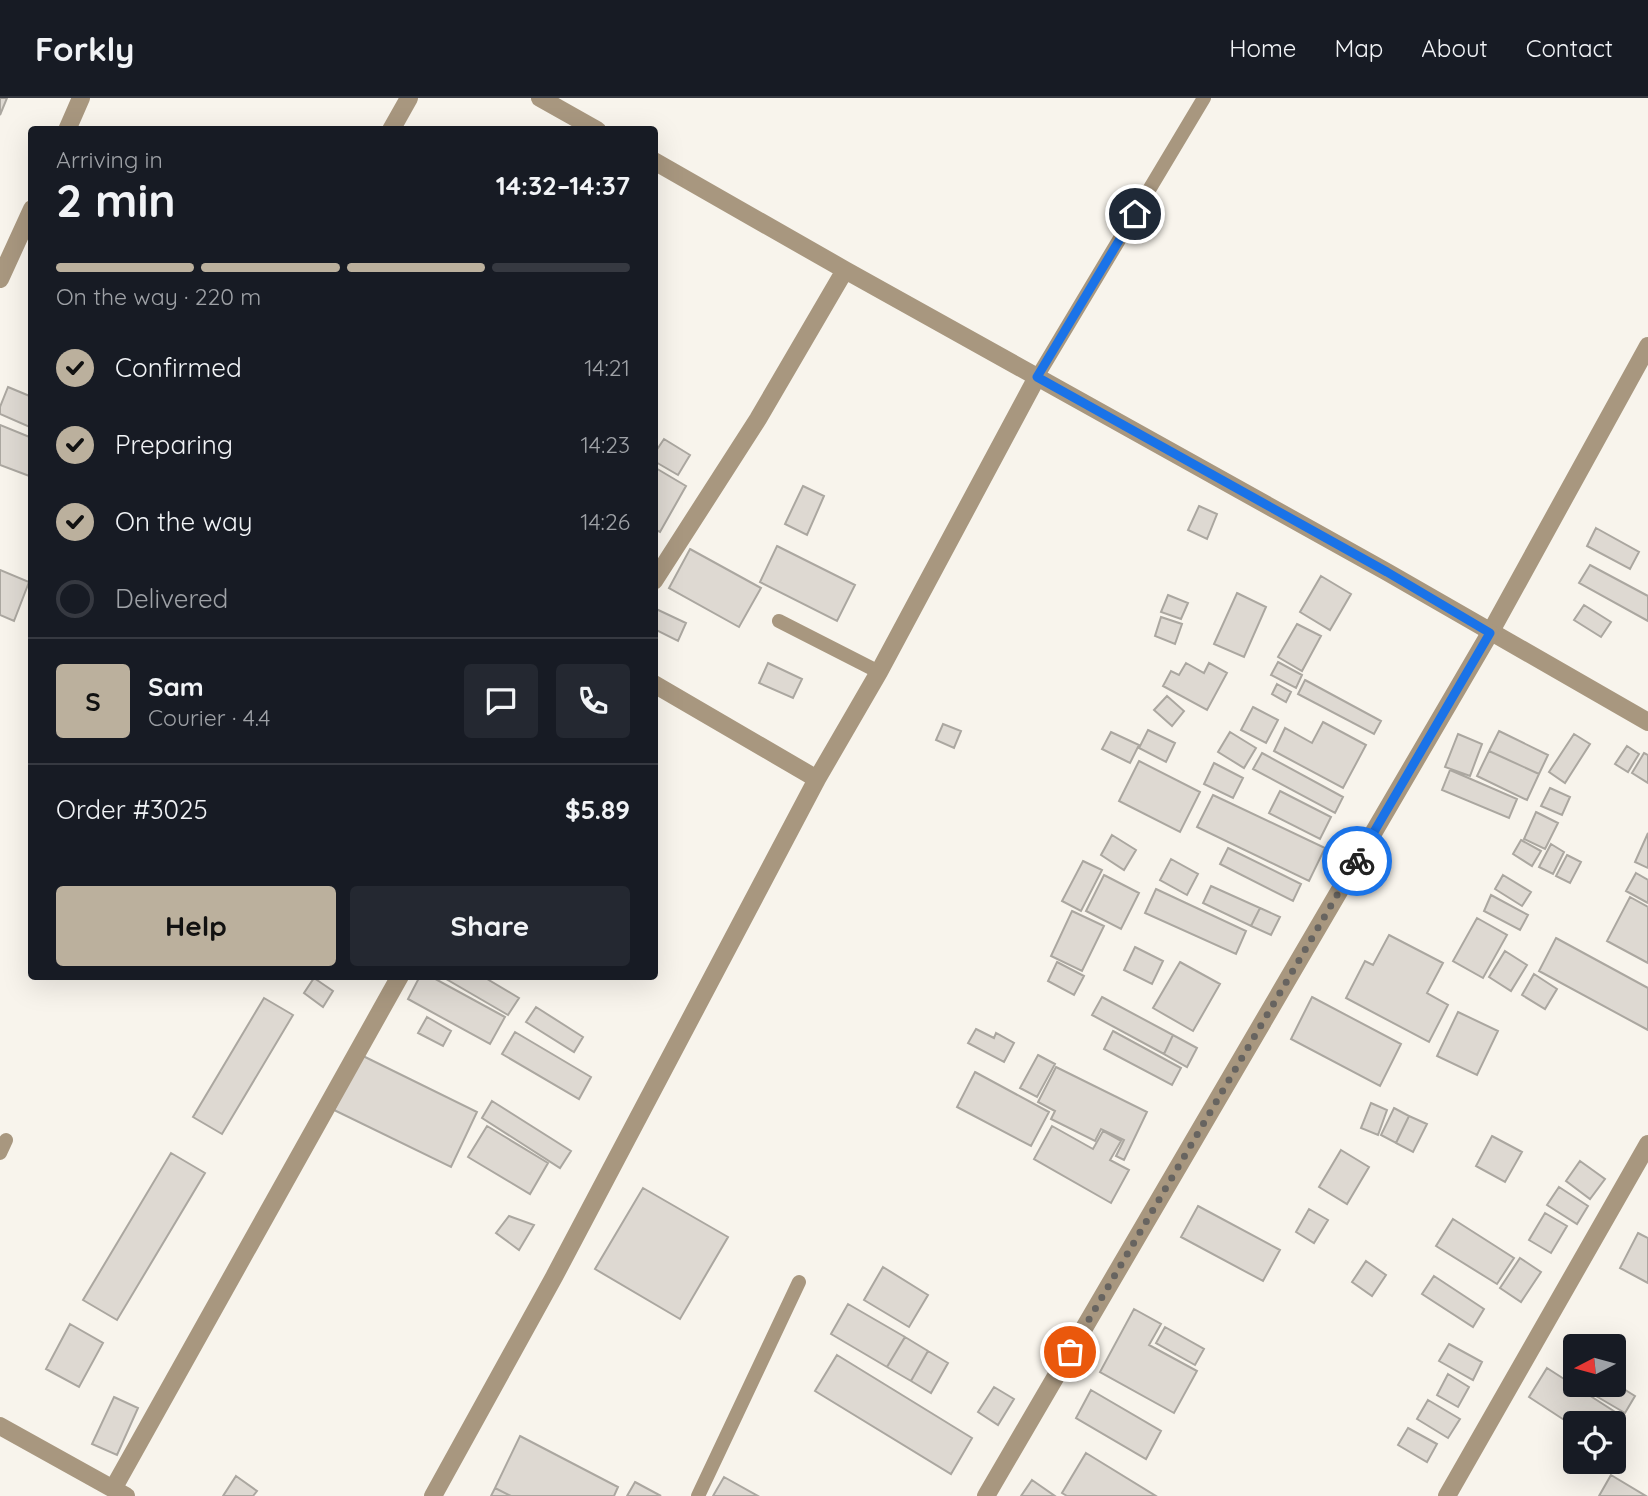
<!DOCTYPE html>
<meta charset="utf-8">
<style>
:root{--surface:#171b24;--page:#242831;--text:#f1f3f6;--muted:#9ea1a6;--line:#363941;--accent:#bbb09d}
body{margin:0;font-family:Quicksand,sans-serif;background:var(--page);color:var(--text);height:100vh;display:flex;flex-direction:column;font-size:26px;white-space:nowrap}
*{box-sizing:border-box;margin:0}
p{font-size:23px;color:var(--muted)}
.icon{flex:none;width:38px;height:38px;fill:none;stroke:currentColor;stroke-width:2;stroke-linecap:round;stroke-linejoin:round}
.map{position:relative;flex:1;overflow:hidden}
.drawer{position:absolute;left:28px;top:28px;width:630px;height:854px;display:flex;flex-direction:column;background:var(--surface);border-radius:7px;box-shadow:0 7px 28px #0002}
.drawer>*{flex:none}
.needle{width:46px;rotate:264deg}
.fabs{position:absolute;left:1563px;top:1236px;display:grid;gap:14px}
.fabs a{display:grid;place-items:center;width:63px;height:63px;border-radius:7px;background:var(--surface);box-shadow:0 7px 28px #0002;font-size:35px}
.pin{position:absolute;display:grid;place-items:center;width:60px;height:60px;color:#fff;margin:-30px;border:4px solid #fff;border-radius:50%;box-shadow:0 2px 7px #0007}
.courier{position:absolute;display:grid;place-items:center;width:70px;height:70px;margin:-35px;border:5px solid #1a73e8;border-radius:50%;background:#fff;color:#222;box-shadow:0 2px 9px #0007}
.head em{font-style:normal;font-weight:700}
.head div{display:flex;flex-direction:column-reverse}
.head{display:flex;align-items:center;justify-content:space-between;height:119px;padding:0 28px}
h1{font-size:46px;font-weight:700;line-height:52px}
.bar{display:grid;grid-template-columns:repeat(4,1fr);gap:10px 7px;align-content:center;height:84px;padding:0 28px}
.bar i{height:9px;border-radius:5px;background:var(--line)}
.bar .active{background:var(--accent)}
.bar p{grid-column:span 4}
.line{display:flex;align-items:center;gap:18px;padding:0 28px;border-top:2px solid var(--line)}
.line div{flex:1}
.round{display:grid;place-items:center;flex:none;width:74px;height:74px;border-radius:7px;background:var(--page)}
ol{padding:0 28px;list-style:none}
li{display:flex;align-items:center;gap:21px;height:77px}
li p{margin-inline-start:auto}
li .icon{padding:7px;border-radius:50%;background:var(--accent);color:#111;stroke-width:4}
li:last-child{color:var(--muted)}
li i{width:38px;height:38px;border:4px solid var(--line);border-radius:50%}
.cta{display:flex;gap:14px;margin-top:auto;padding:14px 28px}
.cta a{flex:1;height:80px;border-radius:7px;background:var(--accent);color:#111;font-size:28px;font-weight:700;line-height:80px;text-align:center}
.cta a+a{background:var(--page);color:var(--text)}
header{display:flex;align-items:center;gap:42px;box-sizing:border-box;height:98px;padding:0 35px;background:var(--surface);border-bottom:2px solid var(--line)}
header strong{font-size:33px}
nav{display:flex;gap:38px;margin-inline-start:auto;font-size:24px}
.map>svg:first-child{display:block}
</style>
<header>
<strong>Forkly</strong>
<nav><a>Home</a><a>Map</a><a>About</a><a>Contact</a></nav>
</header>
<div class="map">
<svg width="1648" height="1398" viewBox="0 0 1648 1398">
<rect width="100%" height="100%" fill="#f8f4ec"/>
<path fill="#ded9d2" stroke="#aba7a0" stroke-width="2" d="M0,0h7l-7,17z
M8,289l24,10v31l-32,-14v-7z
M0,327l32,13v39l-32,-12z
M664,341l26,16 -12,20 -24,-14v-7z
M654,369l32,19 -26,46 -6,-3z
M803,388l21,10 -17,39 -22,-11z
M1199,408l18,8 -10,25 -19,-9z
M1596,430l43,24 -9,17 -43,-23z
M777,448l78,39 -18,36 -77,-39z
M690,451l71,39 -22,39 -70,-39z
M1590,467l58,31v25l-69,-38z
M0,472l29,12 -15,39 -14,-6z
M1321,478l30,18 -21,36 -30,-18z
M1237,495l29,14 -22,50 -30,-13z
M1168,497l20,8 -7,16 -20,-7z
M1584,507l27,17 -10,15 -27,-17z
M654,510l32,15 -8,18 -24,-12z
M1161,519l21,7 -7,20 -20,-8z
M1297,526l24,12 -19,35 -24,-14z
M1278,564l24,13 -6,13 -25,-13z
M768,565l34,16 -9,19 -34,-15z
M1186,565l18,10 5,-10 18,10 -20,37 -44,-24 8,-15 8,4z
M1305,582l76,41 -7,13 -76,-40z
M1277,586l14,8 -5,10 -14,-8z
M1167,598l17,15 -12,15 -18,-16z
M1253,609l25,13 -12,23 -25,-13z
M1323,624l43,23 -23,43 -69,-37 11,-23 27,15z
M943,626l18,7 -7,17 -18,-8z
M1148,632l27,13 -9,19 -27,-14z
M1499,633l49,24 -9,19 -50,-23z
M1111,634l28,13 -9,18 -28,-14z
M1230,634l26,16 -12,20 -26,-16z
M1458,636l24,10 -12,32 -25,-9z
M1574,636l16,10 -25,39 -16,-11z
M1627,648l12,8 -11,18 -13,-8z
M1489,653l50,23 -12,26 -50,-24z
M1262,655l81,44 -8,16 -82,-44z
M1644,655l4,2v28l-16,-10z
M1139,663l61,31 -20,40 -61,-31z
M1214,665l29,15 -10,20 -29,-14z
M1450,672l67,29 -8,19 -67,-28z
M1550,690l20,9 -8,18 -21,-9z
M1280,693l51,26 -11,22 -51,-26z
M1213,697l112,53 -16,33 -112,-54z
M1536,714l22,11 -13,26 -21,-10z
M1648,735v35l-13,-6z
M1112,737l24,15 -12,20 -23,-15z
M1521,742l20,11 -9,15 -19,-12z
M1551,746l13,8 -11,22 -14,-7z
M1228,750l73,36 -8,17 -73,-37z
M1567,757l14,7 -11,21 -14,-7z
M1171,761l27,15 -11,21 -27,-15z
M1083,763l19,9 -21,41 -19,-10z
M1636,775l12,7v23l-22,-12z
M1104,777l35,18 -18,36 -35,-18z
M1503,777l28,17 -9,14 -27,-17z
M1211,788l49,22 -9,18 -48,-23z
M1156,791l90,42 -10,23 -91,-41z
M1491,797l37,20 -8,15 -36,-19z
M1630,799l18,10v56l-41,-22z
M1260,810l20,9 -9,18 -20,-9z
M1072,813l32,15 -22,45 -31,-15z
M1477,820l30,17 -24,43 -30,-17z
M1389,837l54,28 -16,30 21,12 -19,37 -83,-44 19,-37 8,4z
M1556,840l92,50v42l-109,-59z
M1135,849l28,14 -11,23 -28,-14z
M1505,853l22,14 -16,26 -22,-14z
M1057,864l27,14 -10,19 -26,-14z
M1180,864l40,22 -27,47 -40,-23z
M1534,876l23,15 -12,20 -23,-14z
M420,878h10l75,41 -15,27 -82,-45z
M441,878h41l37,22 -11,17z
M314,880l19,13 -10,16 -19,-14z
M1102,899l71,38 -9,19 -72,-39z
M1312,899l89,47 -21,42 -89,-47z
M264,900l29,17 -71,119 -29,-17z
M536,909l47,30 -9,15 -48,-30z
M1458,914l40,19 -21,44 -40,-19z
M427,919l24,14 -8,15 -25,-13z
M976,931l18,9 2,-5 18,10 -10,19 -36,-19z
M1113,933l68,37 -9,17 -68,-36z
M515,934l76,45 -12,22 -77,-45z
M1173,937l24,13 -10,19 -23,-13z
M361,957l116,57 -26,55 -117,-57z
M1038,957l17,9 -18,33 -17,-9z
M1056,969l91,45 -23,48 -8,-4 8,-16 -23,-11 -6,12 -44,-22 4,-8 -17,-9z
M975,974l74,40 -18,34 -74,-39z
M492,1003l79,50 -11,17 -78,-50z
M1371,1005l16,7 -9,25 -17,-7z
M1394,1010l15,8 -13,27 -15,-8z
M1409,1018l18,8 -14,28 -17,-9z
M487,1028l61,37 -18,31 -62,-37z
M1052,1028l41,23 10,-18 18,10 -11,19 19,10 -18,33 -77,-44z
M1492,1038l30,16 -17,30 -29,-16z
M1341,1052l28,17 -22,37 -28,-17z
M171,1055l34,20 -88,147 -34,-20z
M1580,1063l25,18 -15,20 -24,-18z
M1559,1089l29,19 -11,18 -30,-19z
M643,1090l85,49 -48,82 -85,-50z
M1198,1108l82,44 -17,31 -82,-44z
M1309,1111l19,11 -14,23 -18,-11z
M1545,1115l22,13 -16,27 -22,-13z
M509,1118l25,9 -15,25 -23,-17z
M1453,1121l61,39 -17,26 -61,-38z
M1638,1135l10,5v45l-28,-15z
M1520,1160l21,14 -20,30 -21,-14z
M1366,1163l20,14 -14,21 -20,-14z
M883,1169l45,28 -19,32 -45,-27z
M1434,1178l50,33 -11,18 -51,-33z
M848,1206l57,33 -18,30 -56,-33z
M1134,1211l27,15 -12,21 48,26 -23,42 -74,-41z
M70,1226l33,19 -24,44 -33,-18z
M1165,1229l39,22 -9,16 -39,-22z
M905,1239l23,14 -17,30 -24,-14z
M1449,1246l33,18 -9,18 -34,-19z
M928,1253l20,12 -17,30 -20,-12z
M837,1257l135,83 -21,36 -136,-83z
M1547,1270l76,49 -9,14v-8h-39v4l-46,-30z
M1448,1276l21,13 -11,20 -21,-12z
M1614,1285l21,13 -10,17 -41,-24 3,-5z
M994,1289l20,12 -16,26 -20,-13z
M1091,1292l70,41 -15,28 -70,-41z
M114,1299l24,11 -21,47 -25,-11z
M1428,1302l32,19 -12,19 -31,-19z
M1408,1330l29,16 -10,18 -29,-17z
M520,1338l98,51 -4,9h-103l-16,-8z
M1086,1355l70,43h-89l-5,-3z
M1611,1377l35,21h-47z
M236,1378l21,15 -4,5h-30z
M724,1379l34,19h-45z
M1032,1382l23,16h-34z
M635,1384l26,14h-34z
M495,1390l16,8h-20z"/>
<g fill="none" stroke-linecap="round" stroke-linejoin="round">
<path stroke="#a8977f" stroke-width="14" d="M1037,279l167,-279
M779,523l100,51
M0,1055l6,-13
M698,1398l101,-214"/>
<path stroke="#a8977f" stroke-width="18" d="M540,0l57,32
M67,32l14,-32
M391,32l18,-32
M654,63l191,109 542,302 261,150
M0,181l32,-70
M654,483l104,-162 87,-149
M1490,535l158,-287
M654,586l163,95
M0,1328l126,70
M113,1391l287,-513
M433,1398l121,-219 263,-498 62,-107 158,-295
M1447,1398l201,-352"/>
<path stroke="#a8977f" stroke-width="18" d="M986,1398l504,-863"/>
</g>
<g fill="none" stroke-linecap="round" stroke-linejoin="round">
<path stroke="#676460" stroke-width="7" stroke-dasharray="0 12.6" d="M1070,1254l287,-491"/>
<path stroke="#1a73e8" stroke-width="9" d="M1135,116l-98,163 350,195 103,61 -133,228"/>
</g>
</svg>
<div class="fabs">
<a><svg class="needle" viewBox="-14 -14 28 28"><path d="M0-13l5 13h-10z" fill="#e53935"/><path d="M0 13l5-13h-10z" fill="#9ea1a6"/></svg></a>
<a><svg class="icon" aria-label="locate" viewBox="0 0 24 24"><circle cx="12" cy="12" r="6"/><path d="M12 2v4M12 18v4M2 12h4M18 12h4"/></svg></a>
</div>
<div class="pin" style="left:1070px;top:1254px;background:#ea580c"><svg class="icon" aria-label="bag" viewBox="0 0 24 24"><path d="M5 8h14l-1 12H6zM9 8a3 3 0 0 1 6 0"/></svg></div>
<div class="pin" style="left:1135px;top:116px;background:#1f2937"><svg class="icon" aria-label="home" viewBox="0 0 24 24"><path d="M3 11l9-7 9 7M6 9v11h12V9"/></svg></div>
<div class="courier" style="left:1357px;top:763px"><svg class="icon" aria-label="bike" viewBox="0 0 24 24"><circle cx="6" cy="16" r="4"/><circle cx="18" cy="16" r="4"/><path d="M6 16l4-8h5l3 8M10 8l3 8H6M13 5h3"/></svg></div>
<section class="drawer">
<div class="head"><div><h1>2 min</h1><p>Arriving in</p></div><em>14:32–14:37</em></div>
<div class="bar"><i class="active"></i><i class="active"></i><i class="active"></i><i></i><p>On the way · 220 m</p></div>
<ol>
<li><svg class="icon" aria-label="check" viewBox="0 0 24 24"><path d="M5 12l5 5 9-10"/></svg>Confirmed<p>14:21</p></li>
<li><svg class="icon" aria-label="check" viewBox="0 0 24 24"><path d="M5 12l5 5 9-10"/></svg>Preparing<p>14:23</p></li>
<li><svg class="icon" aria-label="check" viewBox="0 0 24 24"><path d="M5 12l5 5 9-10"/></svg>On the way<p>14:26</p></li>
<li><i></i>Delivered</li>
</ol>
<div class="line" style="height:126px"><b class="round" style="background:var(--accent);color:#111">S</b><div><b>Sam</b><p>Courier · 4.4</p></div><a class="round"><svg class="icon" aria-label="chat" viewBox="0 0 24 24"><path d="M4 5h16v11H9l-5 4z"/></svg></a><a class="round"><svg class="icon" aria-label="phone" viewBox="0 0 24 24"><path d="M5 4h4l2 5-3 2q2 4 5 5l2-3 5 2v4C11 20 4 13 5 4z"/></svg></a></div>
<div class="line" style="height:91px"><div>Order #3025</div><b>$5.89</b></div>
<div class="cta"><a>Help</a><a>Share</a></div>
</section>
</div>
